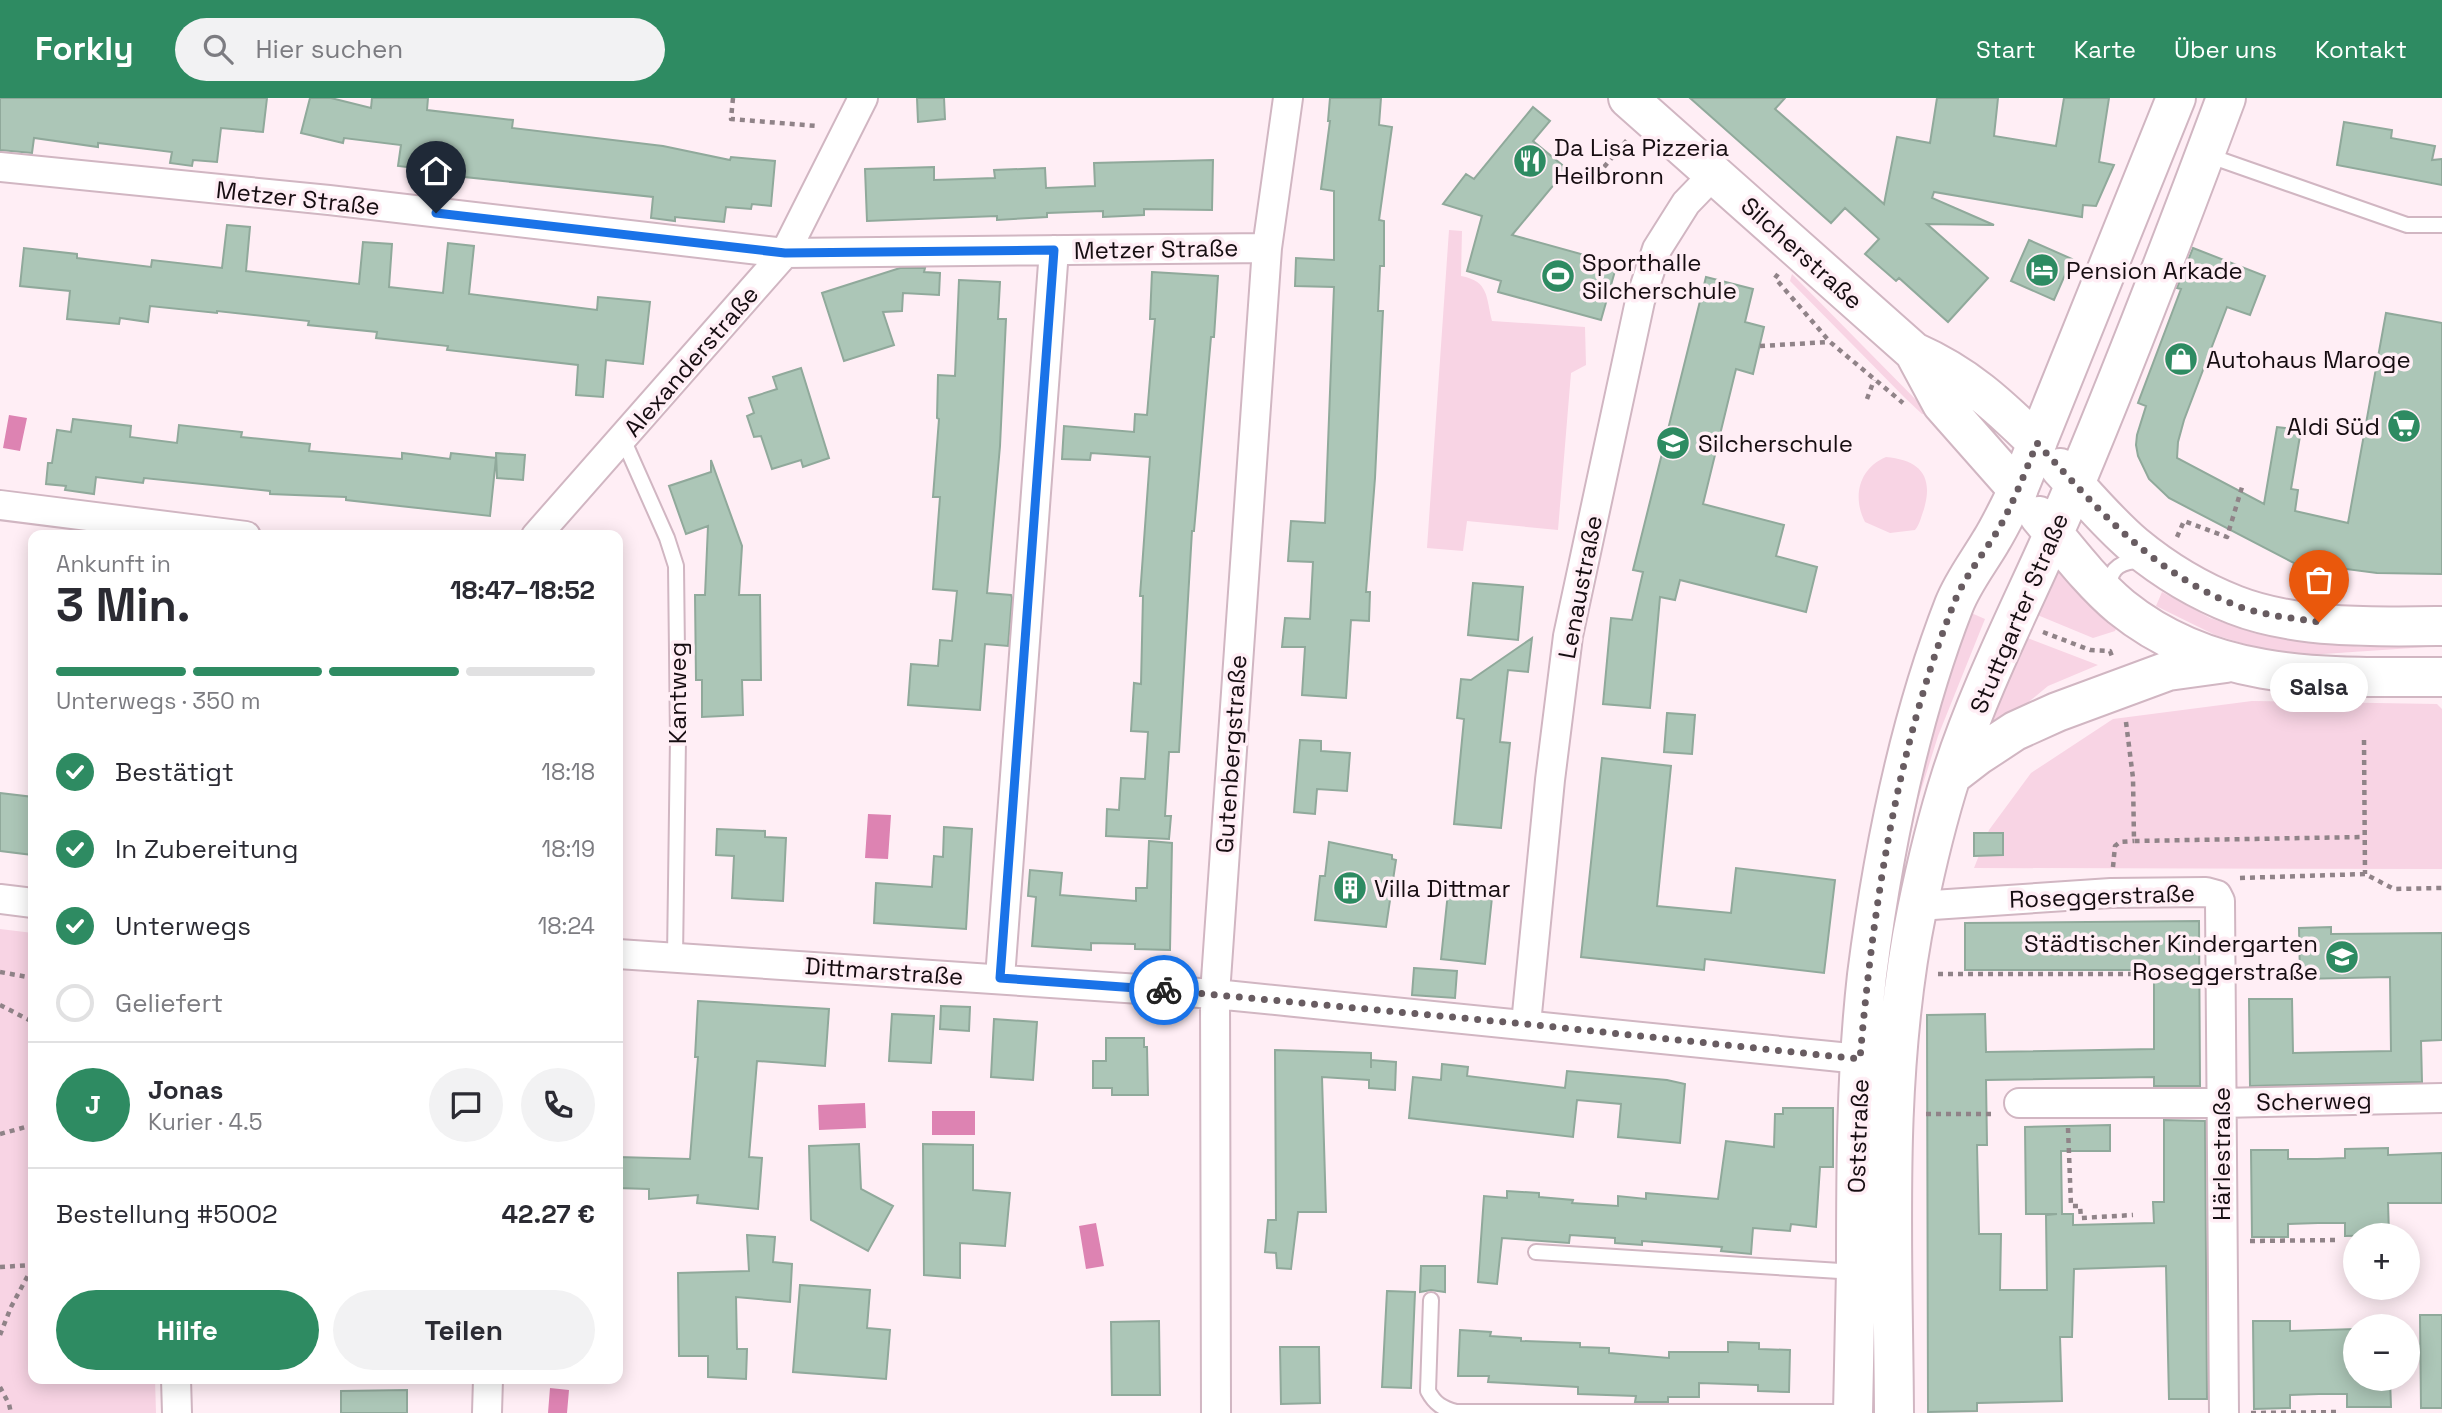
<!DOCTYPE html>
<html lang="de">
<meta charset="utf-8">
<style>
:root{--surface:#fff;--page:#f2f2f3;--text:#2b2b33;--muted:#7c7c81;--line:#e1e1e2;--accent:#2e8b62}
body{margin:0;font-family:"Space Grotesk",sans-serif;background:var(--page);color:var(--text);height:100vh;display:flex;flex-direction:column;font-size:26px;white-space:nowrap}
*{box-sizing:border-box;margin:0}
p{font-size:23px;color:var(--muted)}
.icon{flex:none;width:38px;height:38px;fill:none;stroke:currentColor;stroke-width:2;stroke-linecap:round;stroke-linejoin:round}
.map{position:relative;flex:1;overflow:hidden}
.side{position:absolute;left:28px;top:432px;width:595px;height:854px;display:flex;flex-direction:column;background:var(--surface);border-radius:14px;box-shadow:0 4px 18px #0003}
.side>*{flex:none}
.buttons{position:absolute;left:2343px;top:1125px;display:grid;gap:14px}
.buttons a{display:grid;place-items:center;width:77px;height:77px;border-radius:50%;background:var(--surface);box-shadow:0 4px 18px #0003;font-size:35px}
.pin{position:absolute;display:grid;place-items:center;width:60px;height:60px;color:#fff;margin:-72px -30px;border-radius:50% 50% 50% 0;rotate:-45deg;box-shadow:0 0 7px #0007}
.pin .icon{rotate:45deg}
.courier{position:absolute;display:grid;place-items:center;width:70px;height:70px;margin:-35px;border:5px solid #1a73e8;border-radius:50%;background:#fff;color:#222;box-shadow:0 2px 9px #0007}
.bubble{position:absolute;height:49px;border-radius:24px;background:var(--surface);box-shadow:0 4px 18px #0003;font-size:23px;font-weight:700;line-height:49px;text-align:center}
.summary em{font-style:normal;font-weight:700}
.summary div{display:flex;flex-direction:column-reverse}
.summary{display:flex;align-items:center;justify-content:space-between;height:119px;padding:0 28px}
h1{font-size:46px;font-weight:700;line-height:52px}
.bar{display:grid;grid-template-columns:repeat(4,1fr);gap:10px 7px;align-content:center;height:84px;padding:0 28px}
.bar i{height:9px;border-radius:5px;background:var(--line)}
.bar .current{background:var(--accent)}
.bar p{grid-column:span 4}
.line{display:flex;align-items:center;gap:18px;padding:0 28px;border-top:2px solid var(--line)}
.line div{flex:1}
.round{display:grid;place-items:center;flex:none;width:74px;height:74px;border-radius:37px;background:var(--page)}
ol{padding:0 28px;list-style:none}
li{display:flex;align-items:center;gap:21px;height:77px}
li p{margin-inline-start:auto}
li .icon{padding:7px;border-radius:50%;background:var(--accent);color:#fff;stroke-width:4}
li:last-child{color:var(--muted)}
li i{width:38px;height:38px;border:4px solid var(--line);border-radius:50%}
.action{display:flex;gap:14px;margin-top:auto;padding:14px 28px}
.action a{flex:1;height:80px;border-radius:42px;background:var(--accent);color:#fff;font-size:28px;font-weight:700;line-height:80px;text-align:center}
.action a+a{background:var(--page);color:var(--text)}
header{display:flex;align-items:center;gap:42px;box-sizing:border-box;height:98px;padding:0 35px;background:var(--accent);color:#fff}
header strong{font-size:33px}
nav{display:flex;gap:38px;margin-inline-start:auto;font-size:24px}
.search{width:490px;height:63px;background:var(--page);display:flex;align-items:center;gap:18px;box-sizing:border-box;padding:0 24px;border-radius:38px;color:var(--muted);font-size:26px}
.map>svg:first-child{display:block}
</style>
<header>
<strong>Forkly</strong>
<div class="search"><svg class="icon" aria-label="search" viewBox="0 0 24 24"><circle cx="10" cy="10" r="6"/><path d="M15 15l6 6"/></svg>Hier suchen</div>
<nav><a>Start</a><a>Karte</a><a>Über uns</a><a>Kontakt</a></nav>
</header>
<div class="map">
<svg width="2442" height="1315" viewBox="0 0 2442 1315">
<rect width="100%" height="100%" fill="#ffeef5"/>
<path fill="#f8d4e4" d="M1449,132l13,1 -1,45c28,5 25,21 31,45l93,6 1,38 -15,8 -13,157 -91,-9 -4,30 -36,-3z
M1792,176l139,141 -9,-1 -18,-17 -114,-116z
M1886,359c33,3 48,18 38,52 -3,8 -4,15 -9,21l-25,3 -25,-11c-13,-25 -6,-54 21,-65z
M2057,473l7,3 54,50 -3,7 -22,7 -58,-24z
M2162,494l48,26 47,16 105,13 80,-5v4l-134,9 -40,-4 -53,-16 -59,-29z
M1969,514l16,7 -47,117 -20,64 -20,96 -5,1 31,-147z
M2025,539l73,28 -50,21 -56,46 -4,-5z
M2252,603l185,3 5,5v160l-468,-1 15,-38 42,-57 82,-54z
M0,831l33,4v446h122l1,34h-156z"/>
<path fill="#dd83b2" d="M9,317l18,3 -7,33 -17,-3z
M868,716l23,1 -3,44 -23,-1z
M865,1005l1,25 -47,2 -1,-25z
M932,1013h43v24h-43z
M1096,1125l8,43 -18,3 -7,-43z
M550,1290l19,2 -2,23h-19z"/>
<path fill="#acc6b7" stroke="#90a99b" stroke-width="2" d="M0,0h267l-4,34 -42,-4 -4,34 -24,-2 -1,6 -22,-3 2,-11 -74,-9v4l-64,-9 -2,15 -32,-3z
M310,0h21l40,10 1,-10h56l-1,12 86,10 -1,8 151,18 67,14 1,-3 44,4 -4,45 -19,-2 -1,5 -25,-2 -2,15 -49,-5v4l-24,-3 2,-21 -198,-21v-3l-57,-7 3,-21 -57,-7 -1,5 -42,-10z
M917,0h27l1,21 -27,3z
M1330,0h51l-2,27 13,2 -13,93 5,1v45h-4l-2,45h5l-8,167 -9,114h4l-1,29 -18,-1 -5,78 -44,-3 3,-48h-23l3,-29 25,1 3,-57 -25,-1 3,-40 34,2 9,-236 -39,-1 1,-28 38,2v-69l-13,-2 9,-68h-2z
M1690,0h95l-10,11 109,95 13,-67 33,6 7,-45h61l-4,38 62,10 8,-48h45l-10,64 15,3 -18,41 -13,-1 -1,12 -148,-25 -2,6 62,27 -67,-1 61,54 -40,44 -49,-44 -3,3 -31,-27 14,-15 -34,-31 -14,15z
M1533,9l17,14 -17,20 34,28 -55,66 105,29 -16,56 -103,-28 3,-11 -34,-10 15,-55 -39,-12 23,-30 8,5z
M2344,24l48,8 -1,8 44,8 -3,14 10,-1v26l-105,-20z
M1213,62l-1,50 -68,-1v6l-41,2v-6l-56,2v4l-50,3v-4l-130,5 -2,-52 69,-2v13l61,-2 -1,-8 51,-2 1,20 49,-2 -1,-23z
M227,127l23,2 -4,44 113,13 4,-42 29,2 -3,43 54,6 5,-50 26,3 -5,48 128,16 1,-13 52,5 -7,62 -37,-4 -3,37 -27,-2 2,-30 -131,-15 1,-4 -72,-8 1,-6 -69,-7 1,-4 -92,-10v2l-67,-7 -2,16 -28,-4 -1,6 -52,-5 3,-28 -50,-5 4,-38 53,6v4l74,9 1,-7 70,8z
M2029,142l43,19 -18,41 -43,-19z
M2193,150l72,28 -15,39 -23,-8 -43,113 -6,22 -1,16 87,46 13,-77 24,3 -10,59 7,1 -3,21 53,12 38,-210 56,10v251l-65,-1 -38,-5 -3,13 -44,-10 2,-8 -125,-65 -20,-19 -11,-23 -2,-11 1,-10 9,-29 -8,-3 43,-114 -4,-1z
M900,170h25l-1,4 16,1 -1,22 -36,-2 -1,18 -19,1 11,33 -50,16 -22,-68z
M1152,174l66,4 -4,61h-3l-17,194h-2l-13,221h-10l-4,64h6l-2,23 -63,-3 1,-27 12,1 2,-32 24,1 3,-47 -17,-1 3,-48 7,1 2,-88h-3l10,-139 -59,-4 -1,7 -28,-1 2,-33 70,6 1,-18 12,1 8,-96h-5z
M1706,179l47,12 -8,33 19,5 -11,47 -17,-5 -33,135 81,21 -8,31 41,11 -11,45 -126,-32 -5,20 -15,-3 -10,111 -47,-4 8,-86 21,2 11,-48 -10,-2z
M959,182l41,2 -2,37h8l-6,127 -13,147 24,2 1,3 -4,48 -23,-2 -5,66 -72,-5 3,-41 27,2 2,-26 12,1 5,-50 -24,-2 7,-92h-7l6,-78 -2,-1 1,-43 17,1z
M801,270l28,90 -26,9 -2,-7 -29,9 -11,-33 -7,1 -7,-21 7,-3 -5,-15 28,-9 -4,-12z
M73,321l58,7 -1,11 47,6 2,-18 63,7 -1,5 69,7 -1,7 93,8v-6l48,6 1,-6 45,5 -6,58 -144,-16v-3l-76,-3v-3l-126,-13 -1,5 -47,-6 -2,17 -29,-4 1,-4 -20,-2 2,-21h4l5,-33 14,2z
M496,355l29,2 -2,25 -26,-2z
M711,362l31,86 -3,49h21l1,85h-19l1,35 -41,2v-37h-6l-1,-85h10l3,-69 -22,8 -17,-48 42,-14z
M1473,485l50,4 -5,53 -50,-5z
M1532,540l-4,34 -20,-2 -8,72 10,1 -9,85 -47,-4 10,-105 -7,-1 4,-39 10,1z
M1667,615l28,2 -3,39 -28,-2z
M1300,642l21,1v10l29,2 -3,38 -30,-2 -2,25 -21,-2z
M1602,660l69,8 -14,140 74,7 5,-45 99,12 -11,93 -119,-14 -1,11 -123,-13z
M0,695l33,4v58l-33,-4z
M944,729l28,2 -6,100 -92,-6 2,-40 56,4 2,-31 9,1z
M717,731l48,2v6l21,1 -3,63 -51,-3 2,-42 -18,-1z
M1974,735h29v22l-29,1z
M1149,743l23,2 -2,107 -35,-1v-5l-44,-1v7l-59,-4 4,-49 -8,-1 2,-26 32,3 -2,22 76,6v-13h11z
M1329,744l63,13v4l4,1 -10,67 -71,-7 5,-44h5z
M1449,785l44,5 -8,76 -44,-5z
M2199,823l1,165h-46v-9l-168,3 1,65h-10l2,89h22l-1,56h47l-1,-75 11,-1h-31l-1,-87 85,-2v26h-49l1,63h11v11l81,-2 -1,-21h11v-82l41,1 2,278h-38l-3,-133 -92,3 -2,68h-12l2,64 -85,2v8l-49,1 -1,-397 58,-1 1,38 168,-3v-79h-189v-47z
M2331,829v7l111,-1v107l-21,1 1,41 -172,4 -1,-87h43l1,54 98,-2 -1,-74 -90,2 -1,-51z
M1414,870l43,3 -2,27 -43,-3z
M698,903l131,8 -4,57 -68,-5 -8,96 13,1 -4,51 -61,-6 1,-8 -49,4v-10l-31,-1v-31l72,2 8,-102h-3z
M941,908l29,1 -1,24 -29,-2z
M892,916l42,2 -3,47 -42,-2z
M994,921l43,3 -4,58 -42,-3z
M1106,940h38v9h3l1,48h-36v-7h-19v-27h13z
M1275,952l96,3v15v-8l25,2 -1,28 -26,-2v-8l-47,-3 4,135h-28l-7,57 -14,-1 -1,-15 -11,-1 3,-32h8z
M1442,966l26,3 -1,9 98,12 2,-17 100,9 18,4 -5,59 -62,-6 3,-33 -44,-4 -4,37 -164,-19 4,-41 28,3z
M1783,1010h50v59h-13l-4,60 -25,-3 -1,7 -37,-3 -2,26 -30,-3 1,-4 -80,-6v4l-27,-2v-5l-45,-3 -1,8 -67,-5 -5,46 -19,-2 6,-86 23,2v-7l32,2v4l34,3 -1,3 46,3v-10l28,3v-6l72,6 8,-58 48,6 1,-33h8z
M859,1046l2,45 32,17 -25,45 -57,-31 -2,-74z
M923,1046l50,1v45l37,3 -5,53 -45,-3v35l-36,-3z
M2388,1050v7l54,-2v50h-54l1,32 -44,1v-13h-27l-30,1v13h-36l-1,-87h37v9h29l28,-1v-9z
M747,1137l28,2 -2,25 19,2 -2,38 -54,-5 1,52h10l-1,30 -38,-2v-21h-29l-1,-83 71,-2z
M1421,1168h24v26l-14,-2 -11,2z
M800,1187l70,5 -3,38 23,2 -4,49 -93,-7z
M1387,1193l28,1 -4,96 -29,-1z
M2420,1217h22v93h-21z
M1159,1223l1,74h-48l-1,-73z
M2253,1223h37v10l66,-2v50h34l1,28h-44v-13h-28l-29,1v13l-36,1z
M1460,1232l31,2 -1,4 31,2v3l59,2v4l29,1v5l60,5v-6h59v-10l31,1v6l31,1 -1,42 -31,-1v-6l-59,-2v14h-31v5h-33l1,-6 -58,-2v-7l-90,-5 1,-6h-31z
M1280,1249h39l1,56 -39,1z
M407,1292v23h-66v-22z"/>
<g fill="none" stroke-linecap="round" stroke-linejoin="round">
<g stroke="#d1b6c2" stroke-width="18">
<path id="lane" d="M2207,57l200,70h35
M623,341l44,99 9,28 2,173 -3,218
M2111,491c-4,-22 13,-29 33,-28
M1536,1154l320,20
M1431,1202l-3,91c7,13 14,17 28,21h396"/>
</g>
<g stroke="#d1b6c2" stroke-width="32">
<path id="street" d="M0,69l329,33 456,53 482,-5
M0,407l246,31
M536,438l249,-283 78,-155
M0,801l33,4
M1918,808l193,-13 95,-1 11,3 3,6 4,512
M618,856l597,40 645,65
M1000,880l54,-728
M1526,926l24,-244 18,-144 72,-335 17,-52 29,-46 27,-28
M2019,1005h201l222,-5
M176,1281l1,34
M487,1315l1,-34
M1216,1315l-1,-419 52,-746 21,-150"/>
</g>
<g stroke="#d1b6c2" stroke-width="42">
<path id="secondary" d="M1628,0l286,254c52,23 83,52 123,91
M1914,254l28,52 76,86"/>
</g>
<g stroke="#d1b6c2" stroke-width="42">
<path id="primary" d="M2060,370c24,26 47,54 74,77 29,24 65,46 101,60 61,24 142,22 207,21
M2039,418c26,31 51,65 82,91 94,76 207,70 321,70
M1951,678l26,-20 38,-25 42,-19 111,-41 58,-8
M1853,1315c1,-48 2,-95 3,-143 0,-98 0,-197 11,-295 16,-125 41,-252 87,-370 9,-23 24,-42 37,-64 10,-16 18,-34 27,-51l158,-392
M1894,1315c-1,-167 -11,-338 23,-503 9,-44 20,-90 34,-134 32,-100 84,-195 124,-292 53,-127 103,-257 151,-386"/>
</g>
<path stroke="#908388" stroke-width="4.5" stroke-dasharray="5 5" stroke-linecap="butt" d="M733,0l-2,21 86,7
M1604,69l23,-27
M1778,176l-3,4 55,64 73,61
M1760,248l69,-4
M1867,301l7,-19
M2177,439l7,-16 43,16 15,-50
M2043,534l47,18 20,1 3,8
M2126,624l7,56 1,63 229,-4
M2364,642l1,134
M2113,769l2,-21 5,-4 14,-1
M2240,780l125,-4 29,15 48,-1
M0,874l33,6
M1938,876h198
M0,907l33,17
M1926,1016h69
M2068,1030l3,78h9l1,12 52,-3
M0,1036l33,-9
M2250,1143l89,-1
M0,1169l33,-2
M0,1237l11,-28 22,-41
M0,1289l9,17 2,9
M2251,1315l88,-1"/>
<use href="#lane" stroke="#fff" stroke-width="14"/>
<use href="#street" stroke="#fff" stroke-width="28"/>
<use href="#secondary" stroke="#fff" stroke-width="38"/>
<use href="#primary" stroke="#fff" stroke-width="38"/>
</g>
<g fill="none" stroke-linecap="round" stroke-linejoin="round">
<path stroke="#685c61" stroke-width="7" stroke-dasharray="0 12.6" d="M1164,892l362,34 334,35c13,-154 37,-312 94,-456 12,-30 34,-54 49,-82 13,-25 23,-51 34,-78 60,65 113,128 198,162 26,10 56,13 84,17"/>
<path stroke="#1a73e8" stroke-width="9" d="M436,115l349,40 269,-3 -54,728 164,12"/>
</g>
<defs>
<g id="restaurant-disc" transform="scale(1.75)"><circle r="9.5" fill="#2e8b62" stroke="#ffeef5"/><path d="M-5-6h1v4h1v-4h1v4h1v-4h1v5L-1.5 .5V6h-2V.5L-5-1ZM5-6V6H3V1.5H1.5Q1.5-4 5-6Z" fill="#fff"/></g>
<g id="hotel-disc" transform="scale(1.75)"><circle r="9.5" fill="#2e8b62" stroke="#ffeef5"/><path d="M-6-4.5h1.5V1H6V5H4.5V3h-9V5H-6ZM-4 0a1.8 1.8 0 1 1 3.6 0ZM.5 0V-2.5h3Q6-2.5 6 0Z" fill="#fff"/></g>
<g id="stadium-disc" transform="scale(1.75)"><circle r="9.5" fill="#2e8b62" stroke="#ffeef5"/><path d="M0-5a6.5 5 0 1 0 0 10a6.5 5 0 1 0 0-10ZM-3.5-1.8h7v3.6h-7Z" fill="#fff"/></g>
<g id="shop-disc" transform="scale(1.75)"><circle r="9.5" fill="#2e8b62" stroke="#ffeef5"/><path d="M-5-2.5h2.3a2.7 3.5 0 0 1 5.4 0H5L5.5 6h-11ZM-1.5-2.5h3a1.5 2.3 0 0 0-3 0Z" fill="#fff"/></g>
<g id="supermarket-disc" transform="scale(1.75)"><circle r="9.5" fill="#2e8b62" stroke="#ffeef5"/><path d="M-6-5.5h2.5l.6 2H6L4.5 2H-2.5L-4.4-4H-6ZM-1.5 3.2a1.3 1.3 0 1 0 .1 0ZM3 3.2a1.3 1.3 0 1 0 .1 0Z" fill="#fff"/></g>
<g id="school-disc" transform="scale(1.75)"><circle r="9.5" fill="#2e8b62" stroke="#ffeef5"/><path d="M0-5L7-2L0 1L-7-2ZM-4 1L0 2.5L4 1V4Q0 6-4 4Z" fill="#fff"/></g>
<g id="building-disc" transform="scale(1.75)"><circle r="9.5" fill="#2e8b62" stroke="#ffeef5"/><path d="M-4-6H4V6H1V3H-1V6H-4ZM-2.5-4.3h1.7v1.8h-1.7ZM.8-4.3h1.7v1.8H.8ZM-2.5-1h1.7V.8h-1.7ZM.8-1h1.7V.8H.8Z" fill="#fff"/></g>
</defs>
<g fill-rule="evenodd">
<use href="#restaurant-disc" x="1530" y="63"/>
<use href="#hotel-disc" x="2042" y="172"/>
<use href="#stadium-disc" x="1558" y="178"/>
<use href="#shop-disc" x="2181" y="261"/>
<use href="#supermarket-disc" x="2404" y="328"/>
<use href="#school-disc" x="1673" y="345"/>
<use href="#building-disc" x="1350" y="790"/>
<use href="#school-disc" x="2342" y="859"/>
</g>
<g text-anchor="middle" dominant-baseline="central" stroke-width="7" stroke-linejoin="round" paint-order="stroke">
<g font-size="24" fill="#160d11" stroke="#ffeef5" text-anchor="start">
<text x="1554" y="49">Da Lisa Pizzeria<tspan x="1554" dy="28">Heilbronn</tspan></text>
<text x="1582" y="164">Sporthalle<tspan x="1582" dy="28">Silcherschule</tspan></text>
<text x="2066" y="172">Pension Arkade</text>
<text x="2206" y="261">Autohaus Maroge</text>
<text x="2380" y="328" text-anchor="end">Aldi Süd</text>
<text x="1698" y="345">Silcherschule</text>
<text x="1374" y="790">Villa Dittmar</text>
<text x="2318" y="845" text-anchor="end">Städtischer Kindergarten<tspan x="2318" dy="28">Roseggerstraße</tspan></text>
</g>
<g font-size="24" fill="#160d11" stroke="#ffeef5">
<text transform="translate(298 100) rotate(6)">Metzer Straße</text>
<text transform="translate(1156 151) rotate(-1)">Metzer Straße</text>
<text transform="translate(1802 155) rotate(42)">Silcherstraße</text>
<text transform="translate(691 263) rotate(-49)">Alexanderstraße</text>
<text transform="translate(1580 489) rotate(-79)">Lenaustraße</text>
<text transform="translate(2019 515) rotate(-67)">Stuttgarter Straße</text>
<text transform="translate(677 595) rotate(-90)">Kantweg</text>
<text transform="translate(1231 656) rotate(-86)">Gutenbergstraße</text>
<text transform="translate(2102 798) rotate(-2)">Roseggerstraße</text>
<text transform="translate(884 873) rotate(4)">Dittmarstraße</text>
<text transform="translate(2314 1003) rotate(-1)">Scherweg</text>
<text transform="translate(1858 1038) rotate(-88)">Oststraße</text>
<text transform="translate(2221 1056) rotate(-90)">Härlestraße</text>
</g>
</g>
</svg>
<div class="buttons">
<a>+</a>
<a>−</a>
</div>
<div class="pin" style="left:2319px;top:524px;background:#ea580c"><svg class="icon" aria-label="bag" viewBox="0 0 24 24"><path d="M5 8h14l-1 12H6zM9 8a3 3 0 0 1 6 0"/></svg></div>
<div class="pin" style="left:436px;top:115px;background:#1f2937"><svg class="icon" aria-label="home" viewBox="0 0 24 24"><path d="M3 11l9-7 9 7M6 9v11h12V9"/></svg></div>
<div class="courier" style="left:1164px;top:892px"><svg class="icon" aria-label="bike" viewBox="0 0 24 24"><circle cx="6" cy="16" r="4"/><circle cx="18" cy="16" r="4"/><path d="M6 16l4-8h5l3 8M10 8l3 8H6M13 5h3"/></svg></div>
<div class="bubble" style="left:2270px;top:565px;width:98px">Salsa</div>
<section class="side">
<div class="summary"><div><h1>3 Min.</h1><p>Ankunft in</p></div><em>18:47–18:52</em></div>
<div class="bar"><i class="current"></i><i class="current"></i><i class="current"></i><i></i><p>Unterwegs · 350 m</p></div>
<ol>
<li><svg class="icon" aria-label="check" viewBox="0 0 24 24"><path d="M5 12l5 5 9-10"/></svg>Bestätigt<p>18:18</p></li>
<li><svg class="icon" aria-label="check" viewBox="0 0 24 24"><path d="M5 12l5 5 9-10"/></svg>In Zubereitung<p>18:19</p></li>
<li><svg class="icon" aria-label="check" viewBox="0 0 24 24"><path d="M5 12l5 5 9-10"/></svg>Unterwegs<p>18:24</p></li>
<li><i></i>Geliefert</li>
</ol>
<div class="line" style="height:126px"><b class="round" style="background:var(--accent);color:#fff">J</b><div><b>Jonas</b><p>Kurier · 4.5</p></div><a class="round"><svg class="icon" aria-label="chat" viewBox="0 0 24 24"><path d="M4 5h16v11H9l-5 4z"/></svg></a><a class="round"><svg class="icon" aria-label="phone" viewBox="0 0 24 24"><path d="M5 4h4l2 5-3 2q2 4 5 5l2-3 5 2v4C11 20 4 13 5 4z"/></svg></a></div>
<div class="line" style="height:91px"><div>Bestellung #5002</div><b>42.27 €</b></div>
<div class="action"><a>Hilfe</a><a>Teilen</a></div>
</section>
</div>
